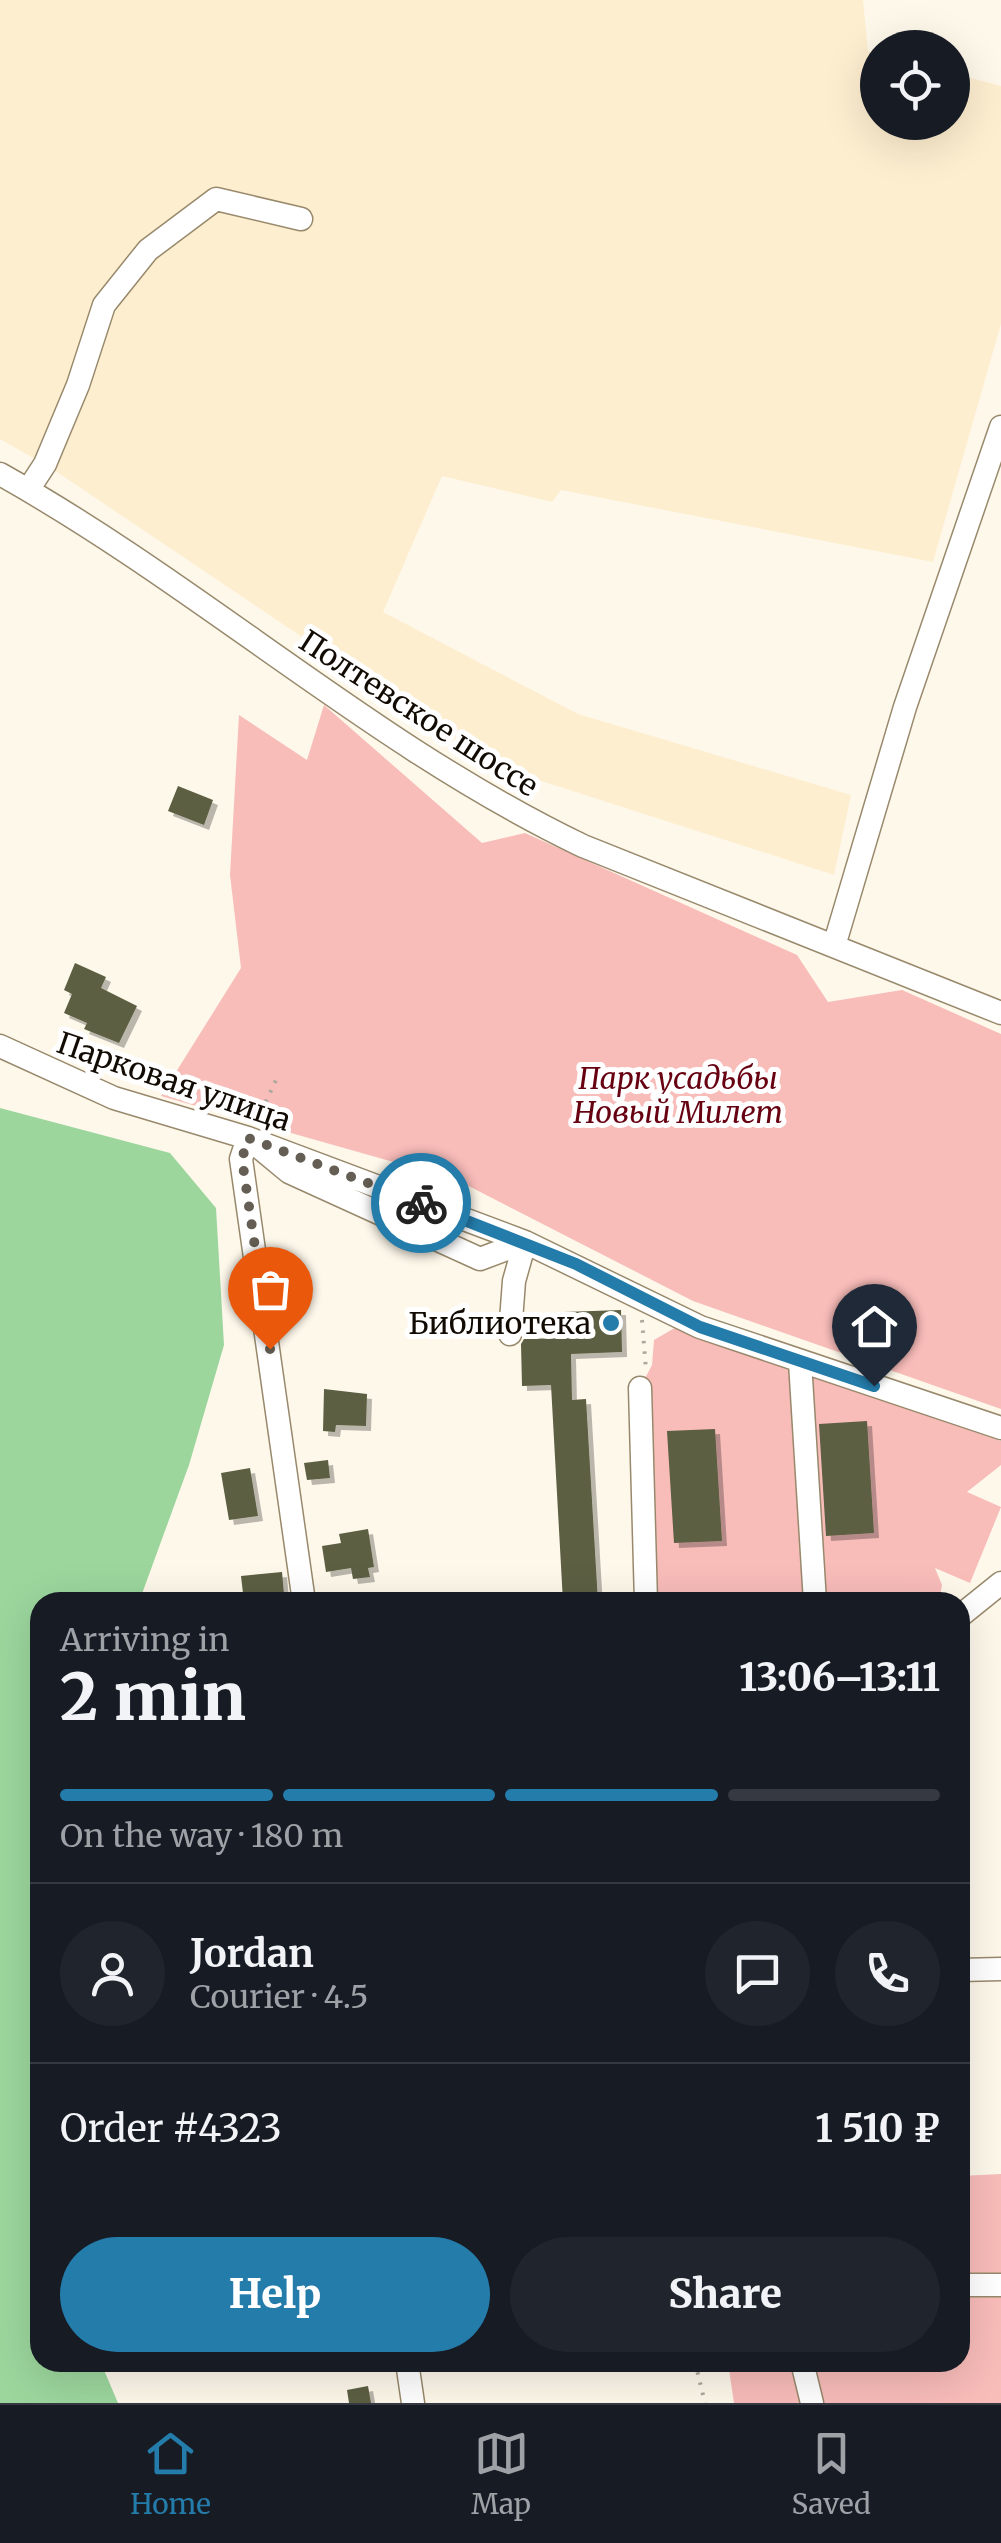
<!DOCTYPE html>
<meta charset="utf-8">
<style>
:root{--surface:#171b24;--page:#20242c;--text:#f1f3f6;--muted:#9ea1a6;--line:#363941;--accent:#247caa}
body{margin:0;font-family:Merriweather,serif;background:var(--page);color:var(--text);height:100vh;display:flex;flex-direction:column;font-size:38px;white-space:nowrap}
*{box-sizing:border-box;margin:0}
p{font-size:32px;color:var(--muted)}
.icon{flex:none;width:55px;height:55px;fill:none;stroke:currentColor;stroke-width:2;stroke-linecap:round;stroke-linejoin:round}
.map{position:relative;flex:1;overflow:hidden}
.details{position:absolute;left:30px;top:1592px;width:940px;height:780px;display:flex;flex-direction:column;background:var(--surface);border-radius:30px;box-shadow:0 10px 40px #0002}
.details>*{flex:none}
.tools{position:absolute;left:860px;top:30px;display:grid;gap:20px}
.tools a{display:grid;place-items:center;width:110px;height:110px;border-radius:50%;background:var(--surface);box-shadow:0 10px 40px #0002;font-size:50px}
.pin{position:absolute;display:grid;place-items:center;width:85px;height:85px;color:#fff;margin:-102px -42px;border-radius:50% 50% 50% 0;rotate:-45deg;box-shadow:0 0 10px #0007}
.pin .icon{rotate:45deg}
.courier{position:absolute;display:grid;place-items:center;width:100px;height:100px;margin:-50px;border:8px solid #247caa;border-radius:50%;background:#fff;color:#222;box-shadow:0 2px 12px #0007}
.summary em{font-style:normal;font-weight:800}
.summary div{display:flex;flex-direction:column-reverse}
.summary{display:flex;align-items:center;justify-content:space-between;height:170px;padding:0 30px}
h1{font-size:65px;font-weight:800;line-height:75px}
.bar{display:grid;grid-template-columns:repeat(4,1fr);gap:15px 10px;align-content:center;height:120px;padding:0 30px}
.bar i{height:12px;border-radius:8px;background:var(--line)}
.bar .selected{background:var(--accent)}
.bar p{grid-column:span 4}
.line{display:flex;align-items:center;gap:25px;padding:0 30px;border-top:2px solid var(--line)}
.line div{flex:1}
.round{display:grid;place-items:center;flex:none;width:105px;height:105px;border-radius:52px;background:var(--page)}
.button{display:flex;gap:20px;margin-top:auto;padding:20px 30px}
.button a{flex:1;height:115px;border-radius:60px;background:var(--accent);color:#fff;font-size:40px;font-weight:800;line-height:115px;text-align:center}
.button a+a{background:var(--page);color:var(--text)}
.tabs{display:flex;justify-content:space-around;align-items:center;height:140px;border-top:2px solid var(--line);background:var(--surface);font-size:28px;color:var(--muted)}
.tabs a{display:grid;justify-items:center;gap:5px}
.tabs .selected{color:var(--accent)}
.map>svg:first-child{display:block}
</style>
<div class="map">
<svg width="1001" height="2403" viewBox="0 0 1001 2403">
<defs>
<filter id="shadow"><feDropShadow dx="5" dy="5" stdDeviation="0" flood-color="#0004"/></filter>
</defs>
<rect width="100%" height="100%" fill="#fef8eb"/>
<path fill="#feeed0" d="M0,0h863l5,51 9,3 1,68h74l1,-49 48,13v238l-68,238 -372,-72 -9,12 -110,-26 -59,136 195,102 273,81 -17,80 -342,-110 -441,-297 -51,-29z"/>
<path fill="#f8bcb9" d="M324,705l158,138 43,-10 272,122 31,47 74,-12 99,44v375l-308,-108 -236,-121 -296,-84 80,-128 -11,-93 9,-160 68,45z
M678,1326l114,44 209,71v24l-34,27 34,15 -31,76 -35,-15 7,17 -3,17h-292l-7,-214 12,-23 2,-25z
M1001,2174v229h-267l-6,-40 232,-1v-186z"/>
<path fill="#9cd69d" d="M0,1108l170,45 46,55 8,137 -35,120 -50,137h-99v760l61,1 17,40h-118z"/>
<path fill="#5b5f42" filter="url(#shadow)" d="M178,786l35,14 -9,25 -36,-14z
M75,963l31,14 -5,11 36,18 -18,37 -35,-14 3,-6 -23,-10 8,-19 -8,-4z
M621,1310l1,42 -51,2 1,46 14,-1 12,203h-35l-12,-217 -29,1 -1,-42 3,-5 40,-1v-26z
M324,1389l43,5 -1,32 -30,-1 -1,7 -12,-1z
M867,1421l7,112 -48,3 -7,-112z
M715,1429l7,112 -48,2 -7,-112z
M328,1460l2,18 -23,2 -3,-17z
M250,1468l8,48 -29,4 -8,-47z
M368,1529l6,38 -6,1 2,9 -17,2 -2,-11 -25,4 -4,-26 19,-3 -2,-9z
M282,1572l2,22 -40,8 -3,-26z
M368,2386l3,17h-22l-2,-13z"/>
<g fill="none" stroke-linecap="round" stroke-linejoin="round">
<g stroke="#98896c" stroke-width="25">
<path id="minor" d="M0,474c202,113 374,272 583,372l418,167
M28,490l17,-26 33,-79 26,-80 44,-55 68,-51 85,20
M834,946l71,-239 96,-280
M0,1046l114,52 134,40 277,104 175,85 301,101
M510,1334l4,-53 11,-39
M800,1362l15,240
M640,1388l6,214
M304,1602l-63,-443 7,-21 41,34 191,87 45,-17
M960,1616l41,-33
M960,1970l41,-1
M960,2285h41
M407,2362l6,41
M802,2362l10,41"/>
</g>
<path stroke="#aea89c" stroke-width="4" stroke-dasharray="2.5 8" stroke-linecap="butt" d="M257,1121l19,-41
M642,1320l4,50
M36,1859l4,1
M695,2362l10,41"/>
<use href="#minor" stroke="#fff" stroke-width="22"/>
</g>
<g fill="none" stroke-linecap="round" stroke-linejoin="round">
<path stroke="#645e54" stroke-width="10" stroke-dasharray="0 18" d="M270,1349l-28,-190 6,-21 173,65"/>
<path stroke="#247caa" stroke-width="12" d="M421,1203l155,61 124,63 174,59"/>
</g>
<circle fill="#247caa" stroke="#fff" stroke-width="4" cx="611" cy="1323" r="10"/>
<g text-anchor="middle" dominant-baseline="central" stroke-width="10" stroke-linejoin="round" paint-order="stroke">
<g font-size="30" fill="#110b03" stroke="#fff">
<text transform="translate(419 713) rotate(33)">Полтевское шоссе</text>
<text transform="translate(174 1081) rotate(19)">Парковая улица</text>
</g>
<g font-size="30" font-style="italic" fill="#670111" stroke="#fff">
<text x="678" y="1078">Парк усадьбы<tspan x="678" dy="34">Новый Милет</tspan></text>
</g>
<g font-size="30" fill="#110b03" stroke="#fff" text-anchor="end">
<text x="591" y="1323">Библиотека</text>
</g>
</g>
</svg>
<div class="tools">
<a><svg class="icon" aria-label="locate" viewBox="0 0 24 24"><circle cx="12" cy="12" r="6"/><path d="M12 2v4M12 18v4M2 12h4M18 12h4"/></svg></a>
</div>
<div class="pin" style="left:270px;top:1349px;background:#ea580c"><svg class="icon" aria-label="bag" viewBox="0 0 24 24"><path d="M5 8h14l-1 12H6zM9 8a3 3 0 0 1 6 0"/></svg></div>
<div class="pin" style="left:874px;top:1386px;background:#1f2937"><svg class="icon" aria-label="home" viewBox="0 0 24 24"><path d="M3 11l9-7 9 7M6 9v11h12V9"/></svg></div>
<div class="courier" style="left:421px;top:1203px"><svg class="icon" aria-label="bike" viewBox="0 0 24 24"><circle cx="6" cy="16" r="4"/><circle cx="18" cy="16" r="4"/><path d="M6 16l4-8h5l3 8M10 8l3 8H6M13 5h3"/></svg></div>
<section class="details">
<div class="summary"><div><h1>2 min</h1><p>Arriving in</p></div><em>13:06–13:11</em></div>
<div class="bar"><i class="selected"></i><i class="selected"></i><i class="selected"></i><i></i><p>On the way · 180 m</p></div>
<div class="line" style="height:180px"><a class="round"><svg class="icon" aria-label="person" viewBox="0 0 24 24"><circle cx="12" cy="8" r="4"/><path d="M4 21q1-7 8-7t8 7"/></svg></a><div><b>Jordan</b><p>Courier · 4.5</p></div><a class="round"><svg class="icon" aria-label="chat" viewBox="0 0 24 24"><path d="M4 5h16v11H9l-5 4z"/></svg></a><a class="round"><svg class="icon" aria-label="phone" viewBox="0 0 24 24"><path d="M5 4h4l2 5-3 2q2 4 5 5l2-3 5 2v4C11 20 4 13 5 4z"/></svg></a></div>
<div class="line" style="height:130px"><div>Order #4323</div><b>1 510 ₽</b></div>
<div class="button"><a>Help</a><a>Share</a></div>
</section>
</div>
<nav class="tabs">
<a class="selected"><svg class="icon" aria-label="home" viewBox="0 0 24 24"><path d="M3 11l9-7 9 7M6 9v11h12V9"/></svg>Home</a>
<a><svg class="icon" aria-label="map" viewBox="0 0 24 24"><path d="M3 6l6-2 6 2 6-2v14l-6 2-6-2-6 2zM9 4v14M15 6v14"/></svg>Map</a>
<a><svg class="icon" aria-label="saved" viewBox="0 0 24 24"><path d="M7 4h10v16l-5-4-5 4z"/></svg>Saved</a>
</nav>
